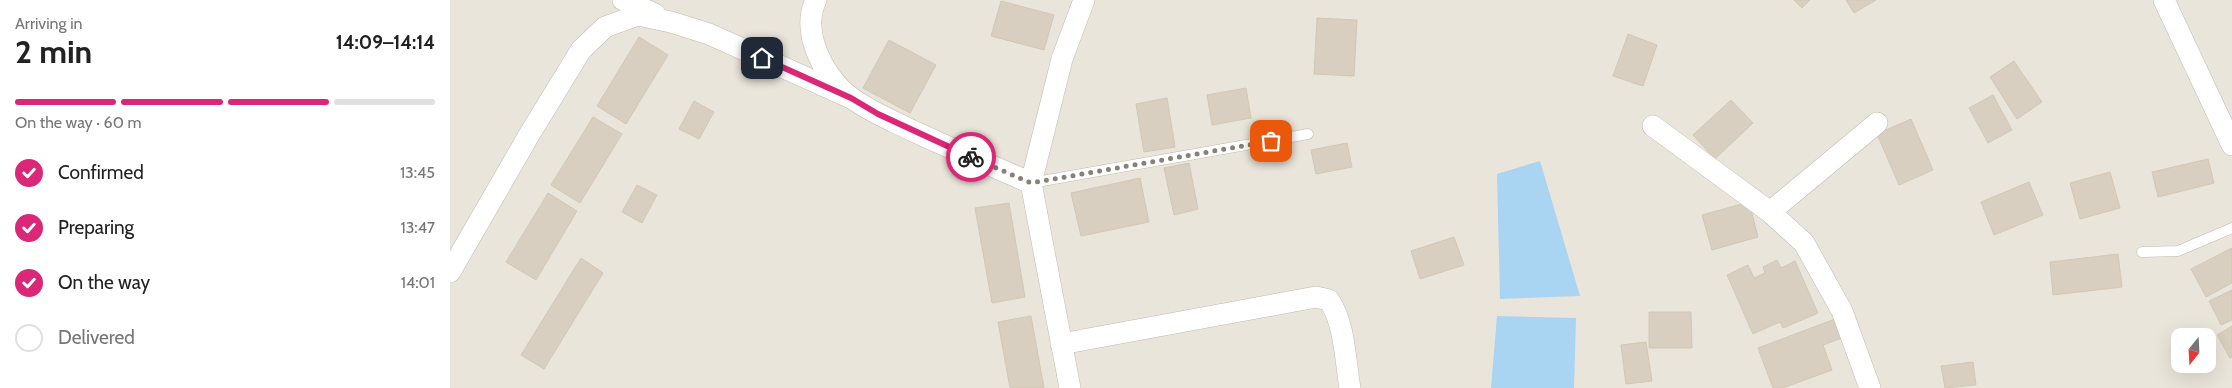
<!DOCTYPE html>
<meta charset="utf-8">
<style>
:root{--surface:#fff;--page:#f2f2f2;--text:#222;--muted:#767676;--line:#e0e0e0;--accent:#db2777}
body{margin:0;font-family:Cabin,sans-serif;background:var(--page);color:var(--text);height:100vh;display:flex;flex-direction:column;font-size:19px;white-space:nowrap}
*{box-sizing:border-box;margin:0}
p{font-size:16px;color:var(--muted)}
.icon{flex:none;width:28px;height:28px;fill:none;stroke:currentColor;stroke-width:2;stroke-linecap:round;stroke-linejoin:round}
.map{position:relative;flex:1;overflow:hidden}
.panel{display:flex;flex-direction:column;background:var(--surface);width:450px}
.panel>*{flex:none}
.needle{width:32px;rotate:198deg}
.tools{position:absolute;left:1721px;top:328px;display:grid;gap:10px}
.tools a{display:grid;place-items:center;width:45px;height:45px;border-radius:10px;background:var(--surface);box-shadow:0 5px 20px #0002;font-size:25px}
.pin{position:absolute;display:grid;place-items:center;width:42px;height:42px;color:#fff;margin:-21px;border-radius:10px;box-shadow:0 2px 8px #0006}
.courier{position:absolute;display:grid;place-items:center;width:50px;height:50px;margin:-25px;border:4px solid #db2777;border-radius:50%;background:#fff;color:#222;box-shadow:0 1px 6px #0007}
.overview em{font-style:normal;font-weight:700}
.overview div{display:flex;flex-direction:column-reverse}
.overview{display:flex;align-items:center;justify-content:space-between;height:85px;padding:0 15px}
h1{font-size:32px;font-weight:700;line-height:38px}
.bar{display:grid;grid-template-columns:repeat(4,1fr);gap:8px 5px;align-content:center;height:60px;padding:0 15px}
.bar i{height:6px;border-radius:4px;background:var(--line)}
.bar .selected{background:var(--accent)}
.bar p{grid-column:span 4}
ol{padding:0 15px;list-style:none}
li{display:flex;align-items:center;gap:15px;height:55px}
li p{margin-inline-start:auto}
li .icon{padding:5px;border-radius:50%;background:var(--accent);color:#fff;stroke-width:4}
li:last-child{color:var(--muted)}
li i{width:28px;height:28px;border:2px solid var(--line);border-radius:50%}
main{display:flex;flex:1;min-height:0}
.map>svg:first-child{display:block}
</style>
<main>
<section class="panel">
<div class="overview"><div><h1>2 min</h1><p>Arriving in</p></div><em>14:09–14:14</em></div>
<div class="bar"><i class="selected"></i><i class="selected"></i><i class="selected"></i><i></i><p>On the way · 60 m</p></div>
<ol>
<li><svg class="icon" aria-label="check" viewBox="0 0 24 24"><path d="M5 12l5 5 9-10"/></svg>Confirmed<p>13:45</p></li>
<li><svg class="icon" aria-label="check" viewBox="0 0 24 24"><path d="M5 12l5 5 9-10"/></svg>Preparing<p>13:47</p></li>
<li><svg class="icon" aria-label="check" viewBox="0 0 24 24"><path d="M5 12l5 5 9-10"/></svg>On the way<p>14:01</p></li>
<li><i></i>Delivered</li>
</ol>
</section>
<div class="map">
<svg width="1782" height="388" viewBox="0 0 1782 388">
<rect width="100%" height="100%" fill="#f6f3ec"/>
<path fill="#eae5da" fill-rule="evenodd" d="M0,0h1782v388h-1782zM1730,336h28v28h-28z"/>
<path fill="#a9d4f2" d="M1090,161l40,135 -80,3 -3,-125z
M1047,316l79,2 -2,70h-83z"/>
<path fill="#d8cfc1" stroke="#d3c7b4" d="M1344,0h16l-8,8z
M1396,0h30l-22,13z
M551,1l53,14 -10,35 -53,-14z
M867,18l40,2 -3,56 -40,-2z
M1178,34l29,11 -14,41 -30,-10z
M189,37l29,18 -42,69 -29,-18z
M439,40l47,25 -26,48 -47,-25z
M1564,61l28,41 -25,17 -27,-42z
M796,88l5,30 -39,7 -5,-30z
M1543,95l19,35 -24,13 -19,-35z
M717,98l8,49 -31,5 -8,-48z
M1281,100l22,23 -38,36 -22,-24z
M244,101l20,11 -15,27 -20,-10z
M143,117l29,17 -42,69 -29,-18z
M1461,119l22,51 -34,15 -22,-51z
M897,143l5,24 -36,7 -5,-24z
M1758,159l6,24 -56,14 -6,-25z
M739,163l9,46 -24,6 -10,-47z
M1660,172l10,36 -40,11 -10,-36z
M690,178l9,44 -68,14 -10,-43z
M1579,182l14,33 -49,20 -13,-33z
M187,185l20,10 -15,28 -20,-11z
M98,193l29,18 -41,69 -30,-18z
M1299,202l9,35 -46,13 -10,-35z
M559,203l16,94 -33,6 -17,-95z
M1004,237l10,28 -44,14 -9,-28z
M1782,248v35l-26,14 -15,-28z
M1668,254l4,33 -69,8 -3,-33z
M131,258l22,15 -59,96 -23,-14z
M1327,260l4,8 14,-7 23,52 -35,15 -3,-6 -27,12 -26,-59 21,-10 6,13 11,-5 -2,-6z
M1782,290v30l-11,5 -12,-24z
M1199,312h42l1,36h-43z
M581,316l13,72h-34l-12,-66z
M1385,319l7,19 -19,7 9,25 -49,18h-10l-15,-40z
M1782,326v31l-2,1 -13,-23z
M1196,342l6,39 -26,3 -5,-39z
M1523,362l3,23 -31,3 -4,-22z"/>
<g fill="none" stroke-linecap="round" stroke-linejoin="round">
<g stroke="#c2bbae" stroke-width="11">
<path id="lane" d="M581,183l277,-49
M1692,252l36,-1 54,-23"/>
</g>
<g stroke="#c2bbae" stroke-width="22">
<path id="street" d="M173,0l32,14
M366,0c-16,33 9,80 37,99 18,13 40,22 60,32 39,18 79,35 118,52
M1714,0l68,145
M1203,126l117,86 34,31 38,68 28,77
M1320,212l107,-89
M0,272l79,-137 52,-85 24,-23 33,-12 33,7 38,12 142,64
M611,344l255,-47 13,3c16,24 16,59 21,88
M620,388l-39,-205 31,-124 22,-59"/>
</g>
<use href="#lane" stroke="#fff" stroke-width="10"/>
<use href="#street" stroke="#fff" stroke-width="21"/>
</g>
<g fill="none" stroke-linecap="round" stroke-linejoin="round">
<path stroke="#878178" stroke-width="5" stroke-dasharray="0 9" d="M521,157l60,26 240,-42"/>
<path stroke="#db2777" stroke-width="6" d="M312,58l89,40 27,16 93,43"/>
</g>
</svg>
<div class="tools">
<a><svg class="needle" viewBox="-14 -14 28 28"><path d="M0-13l5 13h-10z" fill="#e53935"/><path d="M0 13l5-13h-10z" fill="#767676"/></svg></a>
</div>
<div class="pin" style="left:821px;top:141px;background:#ea580c"><svg class="icon" aria-label="bag" viewBox="0 0 24 24"><path d="M5 8h14l-1 12H6zM9 8a3 3 0 0 1 6 0"/></svg></div>
<div class="pin" style="left:312px;top:58px;background:#1f2937"><svg class="icon" aria-label="home" viewBox="0 0 24 24"><path d="M3 11l9-7 9 7M6 9v11h12V9"/></svg></div>
<div class="courier" style="left:521px;top:157px"><svg class="icon" aria-label="bike" viewBox="0 0 24 24"><circle cx="6" cy="16" r="4"/><circle cx="18" cy="16" r="4"/><path d="M6 16l4-8h5l3 8M10 8l3 8H6M13 5h3"/></svg></div>
</div>
</main>
